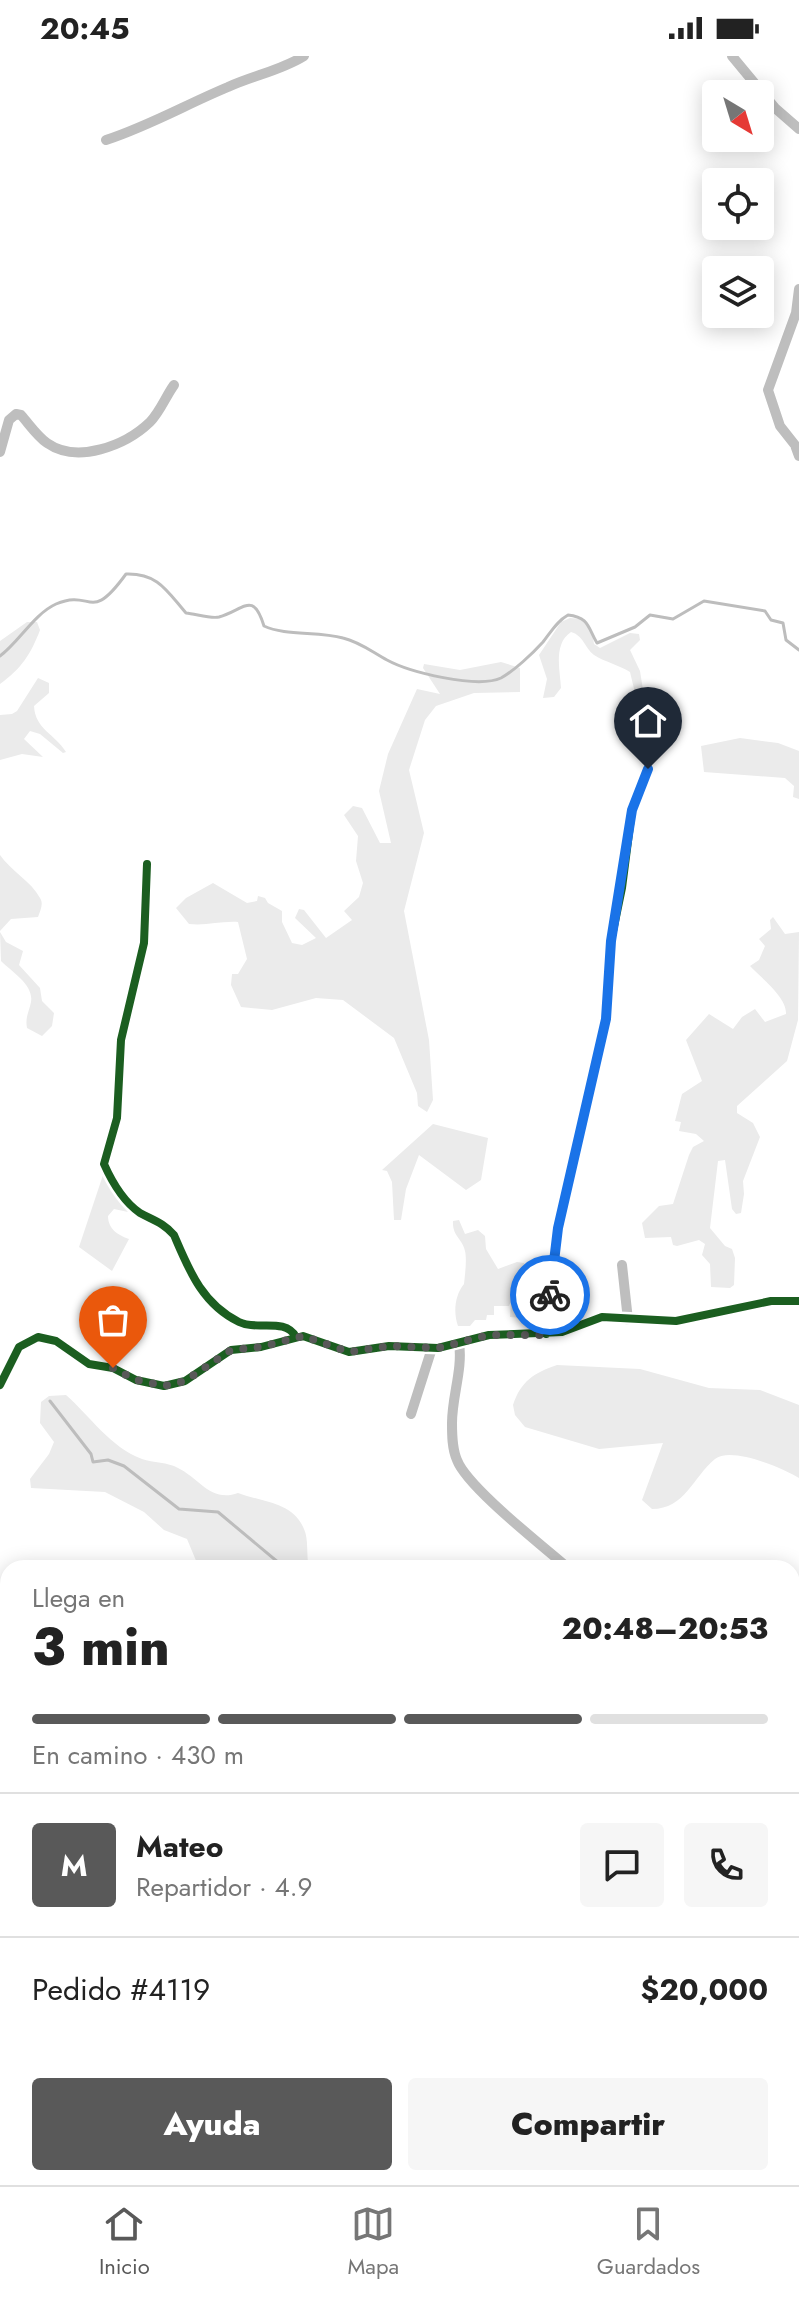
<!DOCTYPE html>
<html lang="es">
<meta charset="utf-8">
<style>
:root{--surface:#fff;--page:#f6f6f6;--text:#222;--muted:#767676;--line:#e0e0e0;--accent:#595959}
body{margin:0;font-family:Jost,sans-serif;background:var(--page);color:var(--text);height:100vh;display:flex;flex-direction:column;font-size:30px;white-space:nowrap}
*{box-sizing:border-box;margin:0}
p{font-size:26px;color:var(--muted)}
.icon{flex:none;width:44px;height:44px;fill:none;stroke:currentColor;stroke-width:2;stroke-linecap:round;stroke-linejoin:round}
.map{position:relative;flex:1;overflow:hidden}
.details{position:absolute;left:0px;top:1504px;width:800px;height:626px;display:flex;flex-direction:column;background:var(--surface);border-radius:24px 24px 0 0;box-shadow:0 4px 20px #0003}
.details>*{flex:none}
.needle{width:52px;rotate:142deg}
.controls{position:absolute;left:702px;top:24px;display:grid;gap:16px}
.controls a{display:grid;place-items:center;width:72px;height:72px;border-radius:8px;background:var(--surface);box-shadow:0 4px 20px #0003;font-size:40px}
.pin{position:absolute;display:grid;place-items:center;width:68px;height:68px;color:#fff;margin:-82px -34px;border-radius:50% 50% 50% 0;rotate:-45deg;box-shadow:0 0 8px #0007}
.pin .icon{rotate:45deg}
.courier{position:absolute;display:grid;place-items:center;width:80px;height:80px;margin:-40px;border:6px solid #1a73e8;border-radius:50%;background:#fff;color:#222;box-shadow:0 2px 10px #0007}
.head em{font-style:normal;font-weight:800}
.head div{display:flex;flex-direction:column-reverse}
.head{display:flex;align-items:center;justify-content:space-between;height:136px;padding:0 32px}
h1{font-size:52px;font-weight:800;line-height:60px}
.bar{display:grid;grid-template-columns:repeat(4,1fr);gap:12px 8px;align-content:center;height:96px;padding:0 32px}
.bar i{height:10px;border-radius:6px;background:var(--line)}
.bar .selected{background:var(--accent)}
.bar p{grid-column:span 4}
.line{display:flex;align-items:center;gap:20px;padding:0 32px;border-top:2px solid var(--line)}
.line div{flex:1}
.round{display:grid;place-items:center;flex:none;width:84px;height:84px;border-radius:8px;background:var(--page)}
.button{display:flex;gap:16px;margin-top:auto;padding:16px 32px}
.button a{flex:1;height:92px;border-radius:8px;background:var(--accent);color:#fff;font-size:32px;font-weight:800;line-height:92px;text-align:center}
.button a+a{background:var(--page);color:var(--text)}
.status{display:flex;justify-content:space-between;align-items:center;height:56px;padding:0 40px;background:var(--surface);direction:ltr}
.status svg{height:22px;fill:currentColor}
.dock{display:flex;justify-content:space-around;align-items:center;height:112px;border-top:2px solid var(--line);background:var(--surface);font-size:22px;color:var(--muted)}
.dock a{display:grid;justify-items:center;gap:4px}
.dock .selected{color:var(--accent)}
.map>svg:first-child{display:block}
</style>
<div class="status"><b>20:45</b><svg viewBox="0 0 49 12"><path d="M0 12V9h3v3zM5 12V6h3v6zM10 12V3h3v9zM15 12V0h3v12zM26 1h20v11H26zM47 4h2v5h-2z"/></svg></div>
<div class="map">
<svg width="799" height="2129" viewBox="0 0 799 2129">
<rect width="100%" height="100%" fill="#fff"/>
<path fill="#ebebeb" d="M570,562l12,1 10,13 2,12 6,4 30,-15 9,1 1,6 -10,10 10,21 5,31 -9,-5 -6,-25c-11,-7 -25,-10 -36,-17 -9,-7 -11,-20 -23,-23 -18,12 -11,38 -10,56l-7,9 -11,1 4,-19 -8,-24 22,-33z
M27,566h10l3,8c-9,24 -19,39 -40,54v-43z
M501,606l19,6v24l-46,1 -38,13 -11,14 -16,50 15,63 -20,78 25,129 4,60 -6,12 -9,-6 -1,-13 -23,-55 -51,-38 -27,-2 -44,12 -31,-3 -10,-22 1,-11h6l9,-15 -9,-37c-18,-1 -32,4 -49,2l-13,-16 10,-10 27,-15 34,20 10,-2 1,-5 7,2 3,5 14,8v11l10,21 10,2 14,-7 -21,-20 4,-9 5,1 22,28 26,-18 -8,-9 15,-14 4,-14 -7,-22 2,-25 -14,-21 9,-9 9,2 18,35h11l-12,-52 9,-37 29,-65 23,5 -17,-26 1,-4 36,6z
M38,622l11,5v10l-15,13c1,23 21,28 32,46l-3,1 -23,-19 -10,-3 -6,8 19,18 -21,-3 -22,6v-45l12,-1 5,-3z
M740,682l38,5 21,8v48l-6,-2 1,-11 -9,-8 -81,-6 -3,-26z
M0,799c11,16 31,26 40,43 4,6 0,13 -2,19l-27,2 -11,12z
M773,861l12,17 14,-2 -1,88 -11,41 -50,45v7l16,10 7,14 -17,44 1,13 -3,19 -5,1 -4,-5 -7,-49 -7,1 -8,67 15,18 7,3 3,9 -1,27 -4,3 -19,-1 -1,-23 -8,-9 3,-11 -6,-4 -22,6 -4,-1 -2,-8 -26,1 -3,-15 17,-17 14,-2 16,-49 4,-8 11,-6 -8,-7 -17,-3 2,-9 -6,-1 7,-27 20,-13 -16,-41 23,-26 24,15 9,-12 13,-8 10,13 21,-8c1,-17 -25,-36 -36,-48l9,-6 6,-14 -6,-7 12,-10 -1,-9z
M0,876l6,10 17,9 -4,14 21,23 2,13 12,12 -2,13 -10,10 -15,-8c-2,-11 2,-16 4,-26 3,-17 -19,-30 -30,-41z
M433,1068l55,14 -7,42 -15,10 -47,-35 -13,34 -5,31h-7l-2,-38 -5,-11 -5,-1z
M103,1119l25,37 -14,-3 -6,7c0,13 10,19 21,23l-17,32 -33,-24z
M459,1164l6,14 13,-4 7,6 1,13 12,20 19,-7 7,1 13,17 -4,23h-8l13,1 -2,15 -26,-2 1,-16 -2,5h-15v9h-7l-1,5h-11l-5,6h-12c-5,-14 -3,-31 6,-42 1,-9 3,-25 1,-33 -2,-12 -13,-15 -12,-30z
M557,1309l83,4 69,19 51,2 39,15v73c-16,-10 -68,-32 -84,-19 -22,18 -30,50 -63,50l-10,-9 21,-57 -64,6 -74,-22 -10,-12 -2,-10c8,-24 21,-32 44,-40z
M66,1339c24,21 44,52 76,64 11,4 26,3 36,9 21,10 33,35 60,25 24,9 55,9 66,36 5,11 2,27 5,39h-100l-12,-5 -10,-24 -23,-9 -20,-18 -39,-20 -74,-4 -1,-9 19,-25 5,-12 -14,-19 1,-21 8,-6z
M792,1634h7v106l-7,-1z"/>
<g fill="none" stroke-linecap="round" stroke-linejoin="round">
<path stroke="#bdbdbd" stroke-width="3" d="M0,600c19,-14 34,-42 56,-52 37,-16 33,21 70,-30 32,-1 41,17 60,39 10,1 25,6 33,4 25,-7 34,-27 45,9 21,10 55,5 79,12 17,4 29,14 44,22 22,12 90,29 114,18 13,-7 32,-25 42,-36 8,-10 14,-21 25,-27 21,2 20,13 29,28l38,-16 15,-12 23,4 31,-18 61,10 6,9 12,3 3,17 13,10
M50,1345l41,53 2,8 15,-2 16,6 55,43 39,3 67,56
M792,2022l7,1"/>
<path stroke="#bebebe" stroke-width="10" d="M732,0l43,52 24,21
M106,84c43,-14 81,-36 122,-53 26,-12 52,-16 76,-31
M799,233l-3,24 -28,77 12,36 15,19 4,11
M0,396l9,-32 7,-6 5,1c8,9 16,21 26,28 30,21 78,3 103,-21 10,-10 16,-26 24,-37
M147,808l-3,79 -23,97 -4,78 -13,46c8,18 20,38 36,49 13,7 24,10 34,22 15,35 28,69 65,87 18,9 46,-5 57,15
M622,1209l6,55
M546,1278l12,-106 48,-209 5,-78 11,-53 10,-78 16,-41
M459,1287c4,26 -7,53 -7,80 0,12 0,26 5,37 10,27 86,86 111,108
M0,1329l19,-38 19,-10 18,4 33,23 24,4 23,12 28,6 21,-5 46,-31 30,-3 42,-11 46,16 40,-6 49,2 51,-13 73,-3 40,-15 74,4 95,-20h28
M411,1358l21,-66
M792,1560h7
M0,1739l8,14
M0,1796l8,-15
M792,1805l4,1
M0,1873l8,19
M0,2026l8,-6
M135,2122l13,7"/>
<g stroke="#fff" stroke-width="13">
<path id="cycleway" d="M147,808l-3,79 -23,97 -4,78 -13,46c8,18 20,38 36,49 13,7 24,10 34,22 15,35 28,69 65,87 18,9 46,-5 57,15
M546,1278l12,-106 48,-209 5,-78 11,-53 10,-78 16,-41
M0,1329l19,-38 19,-10 18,4 33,23 24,4 23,12 28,6 21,-5 46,-31 30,-3 42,-11 46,16 40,-6 49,2 51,-13 73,-3 40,-15 74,4 95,-20h28"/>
</g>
<use href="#cycleway" stroke="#1b5e20" stroke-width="8"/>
</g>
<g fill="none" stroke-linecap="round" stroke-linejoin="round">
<path stroke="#595959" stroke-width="8" stroke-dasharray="0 14.4" d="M113,1312l23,12 28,6 21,-5 46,-31 30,-3 42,-11 46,16 40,-6 49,2 51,-13h51l6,-1 4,-39"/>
<path stroke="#1a73e8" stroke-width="10" d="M550,1239l8,-67 48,-209 5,-78 21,-131 16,-41"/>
</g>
</svg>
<div class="controls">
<a><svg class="needle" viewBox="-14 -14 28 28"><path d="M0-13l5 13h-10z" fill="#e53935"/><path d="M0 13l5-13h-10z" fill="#767676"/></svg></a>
<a><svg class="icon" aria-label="locate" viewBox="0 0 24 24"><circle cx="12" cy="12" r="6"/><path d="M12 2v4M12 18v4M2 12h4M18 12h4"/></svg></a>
<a><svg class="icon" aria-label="layers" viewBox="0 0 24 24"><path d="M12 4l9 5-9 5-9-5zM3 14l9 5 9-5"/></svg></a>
</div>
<div class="pin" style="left:113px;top:1312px;background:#ea580c"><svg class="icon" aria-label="bag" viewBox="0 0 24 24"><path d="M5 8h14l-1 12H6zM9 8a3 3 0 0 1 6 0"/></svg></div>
<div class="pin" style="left:648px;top:713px;background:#1f2937"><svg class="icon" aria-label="home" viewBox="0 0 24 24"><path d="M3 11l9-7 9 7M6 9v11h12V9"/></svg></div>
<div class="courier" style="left:550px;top:1239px"><svg class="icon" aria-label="bike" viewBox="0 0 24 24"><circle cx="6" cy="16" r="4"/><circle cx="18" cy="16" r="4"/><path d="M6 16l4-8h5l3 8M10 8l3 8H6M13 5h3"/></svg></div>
<section class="details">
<div class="head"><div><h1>3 min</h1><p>Llega en</p></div><em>20:48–20:53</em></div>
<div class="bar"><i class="selected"></i><i class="selected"></i><i class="selected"></i><i></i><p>En camino · 430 m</p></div>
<div class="line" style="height:144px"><b class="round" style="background:var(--accent);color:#fff">M</b><div><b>Mateo</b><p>Repartidor · 4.9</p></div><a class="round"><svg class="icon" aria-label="chat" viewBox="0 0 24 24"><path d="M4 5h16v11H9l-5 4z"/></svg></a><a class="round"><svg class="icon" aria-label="phone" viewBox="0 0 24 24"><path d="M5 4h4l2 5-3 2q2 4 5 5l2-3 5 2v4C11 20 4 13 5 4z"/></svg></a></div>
<div class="line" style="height:104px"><div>Pedido #4119</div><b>$20,000</b></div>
<div class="button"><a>Ayuda</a><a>Compartir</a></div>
</section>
</div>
<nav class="dock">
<a class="selected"><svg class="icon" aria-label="home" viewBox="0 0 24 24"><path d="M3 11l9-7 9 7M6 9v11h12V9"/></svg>Inicio</a>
<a><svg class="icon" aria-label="map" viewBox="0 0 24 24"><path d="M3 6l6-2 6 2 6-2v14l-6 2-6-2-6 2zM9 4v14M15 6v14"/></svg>Mapa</a>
<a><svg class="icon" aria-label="saved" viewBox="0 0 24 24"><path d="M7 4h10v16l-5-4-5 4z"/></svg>Guardados</a>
</nav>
